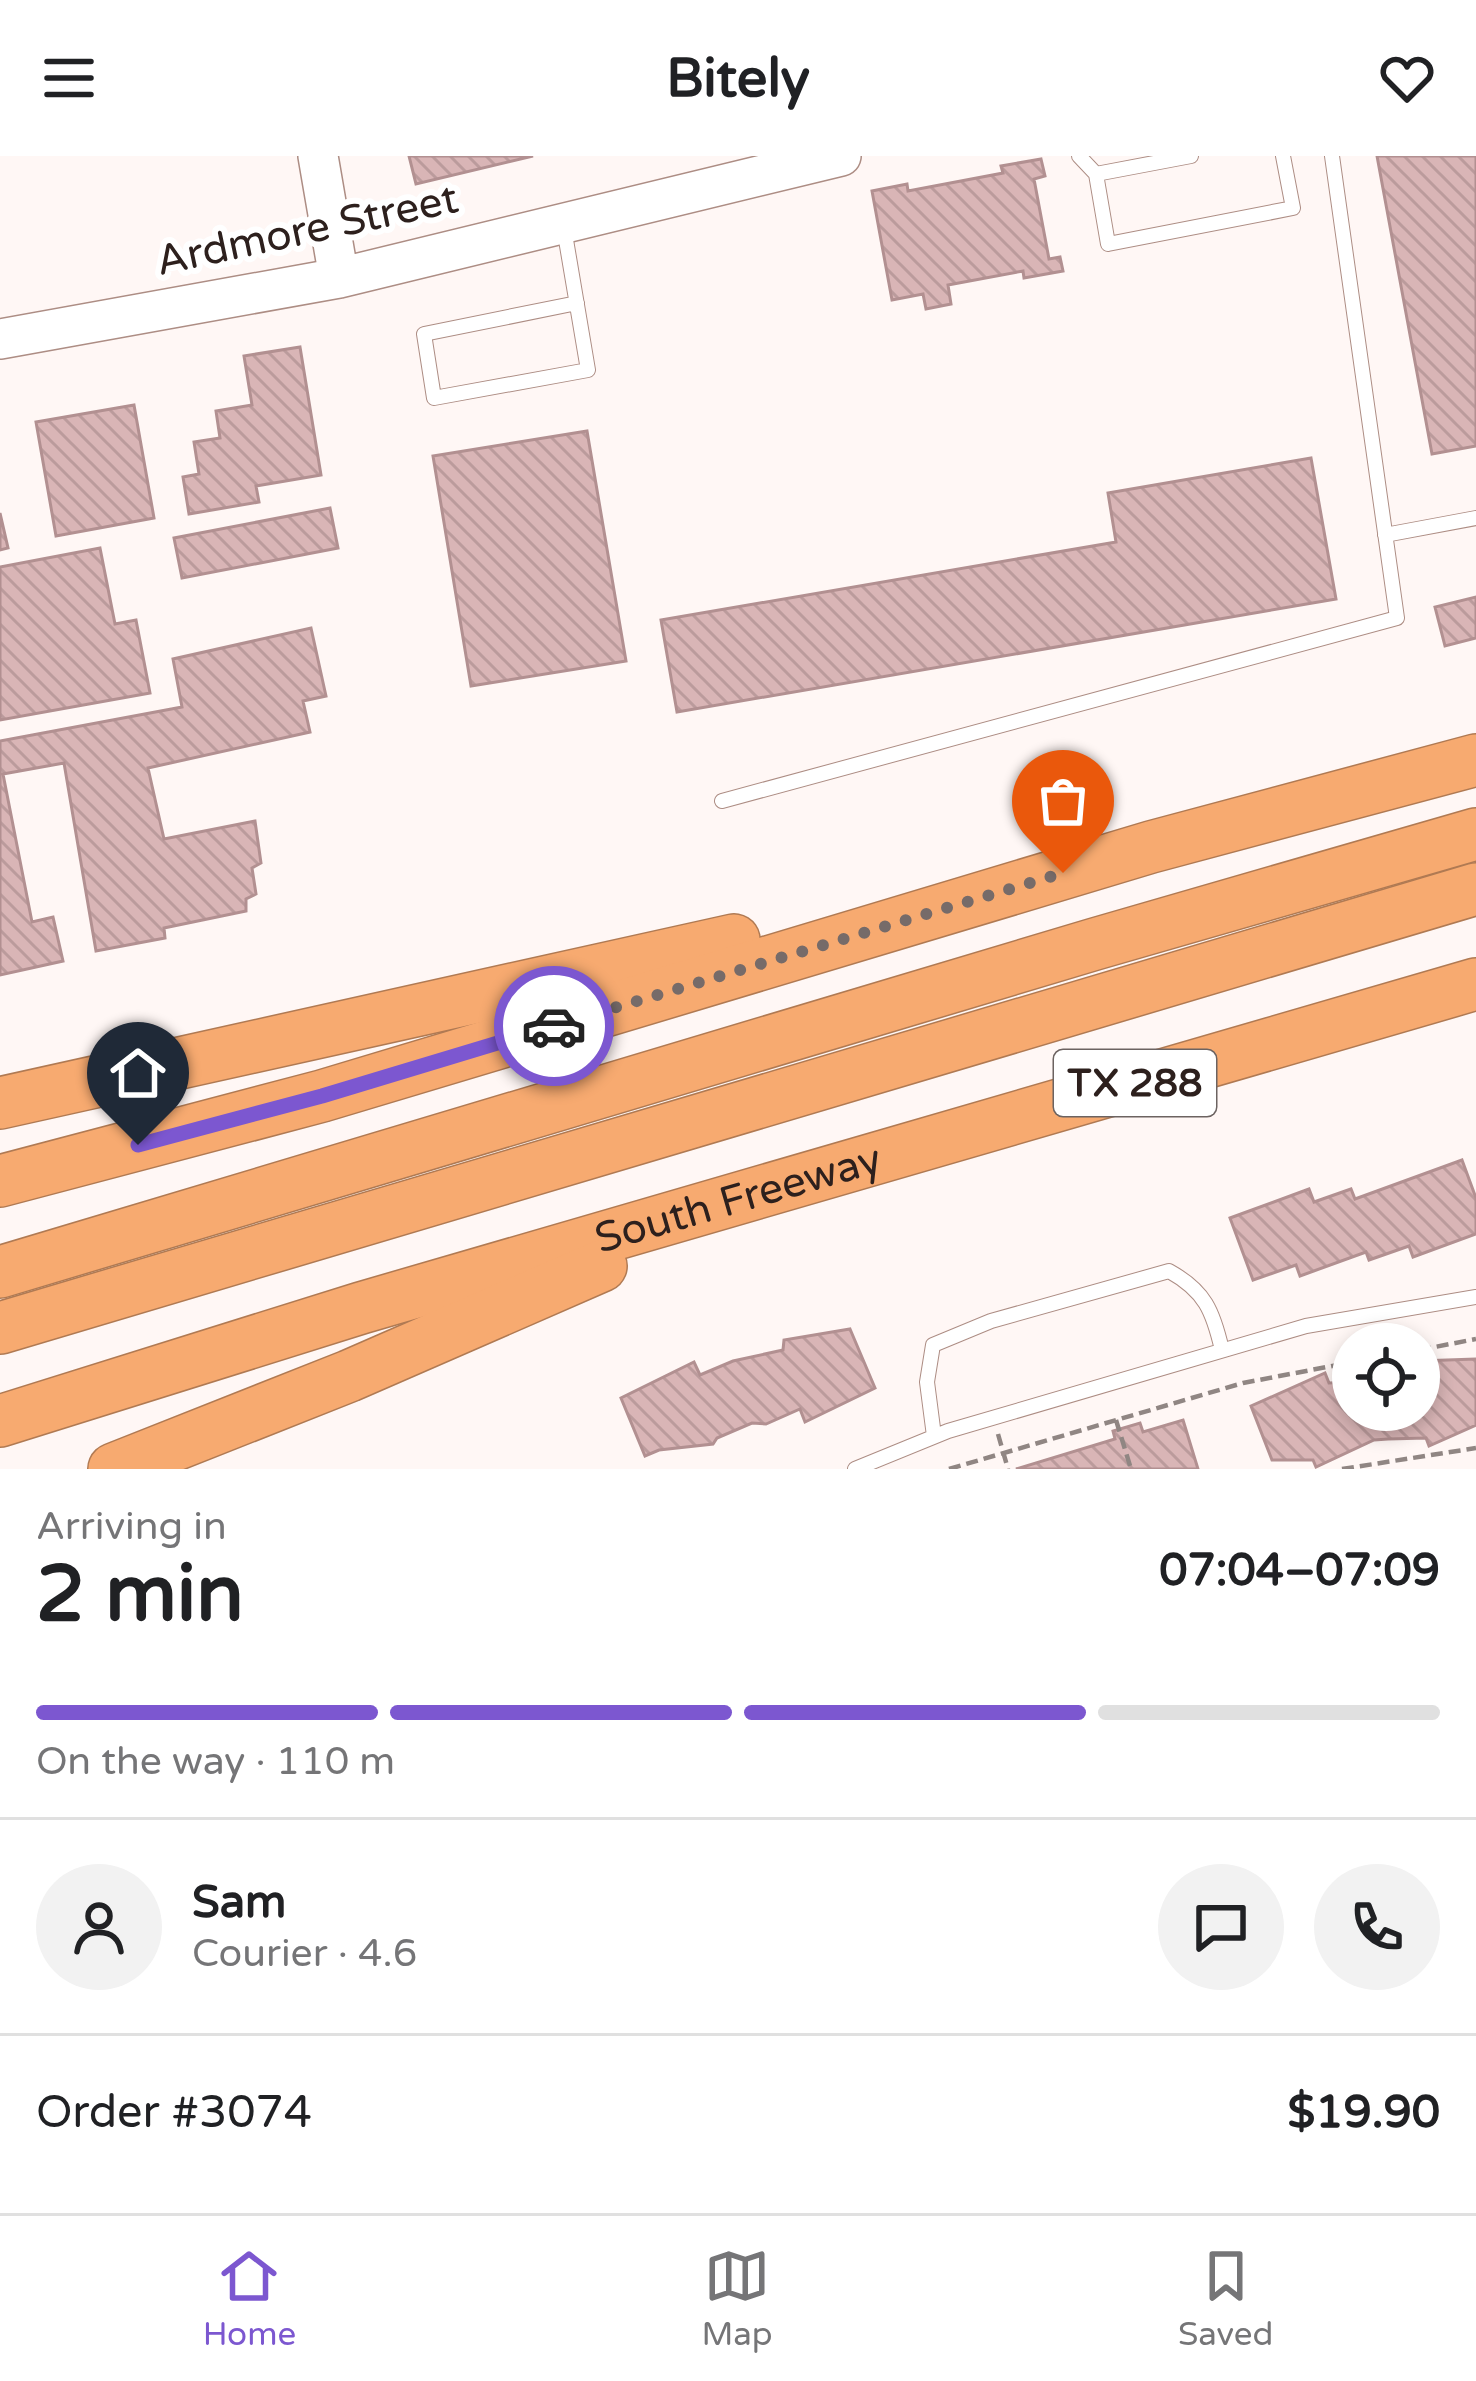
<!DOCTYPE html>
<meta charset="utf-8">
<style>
:root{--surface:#fff;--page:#f2f2f2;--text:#202124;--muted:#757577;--line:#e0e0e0;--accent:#7c57d0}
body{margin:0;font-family:"Varela Round",sans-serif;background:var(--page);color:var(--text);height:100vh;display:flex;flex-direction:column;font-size:45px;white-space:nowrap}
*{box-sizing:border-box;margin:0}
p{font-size:39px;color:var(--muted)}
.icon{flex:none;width:66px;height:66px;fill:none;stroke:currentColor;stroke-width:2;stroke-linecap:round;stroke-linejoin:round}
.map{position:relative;height:1313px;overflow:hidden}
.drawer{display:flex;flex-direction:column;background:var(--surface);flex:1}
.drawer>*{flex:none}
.controls{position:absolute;left:1332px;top:1167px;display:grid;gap:24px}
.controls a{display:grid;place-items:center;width:108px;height:108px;border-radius:50%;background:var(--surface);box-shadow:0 6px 18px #0003;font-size:60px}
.pin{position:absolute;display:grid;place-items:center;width:102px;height:102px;color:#fff;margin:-123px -51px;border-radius:50% 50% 50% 0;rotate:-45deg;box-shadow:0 0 12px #0007}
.pin .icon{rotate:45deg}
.courier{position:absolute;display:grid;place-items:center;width:120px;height:120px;margin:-60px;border:9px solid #7c57d0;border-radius:50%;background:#fff;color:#222;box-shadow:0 3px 15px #0007}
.headline em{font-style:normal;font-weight:700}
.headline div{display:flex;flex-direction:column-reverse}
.headline{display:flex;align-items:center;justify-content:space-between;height:204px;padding:0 36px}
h1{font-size:78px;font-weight:700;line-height:90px}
.bar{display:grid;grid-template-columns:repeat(4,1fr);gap:18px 12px;align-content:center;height:144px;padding:0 36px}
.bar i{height:15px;border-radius:9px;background:var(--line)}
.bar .active{background:var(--accent)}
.bar p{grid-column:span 4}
.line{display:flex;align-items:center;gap:30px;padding:0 36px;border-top:3px solid var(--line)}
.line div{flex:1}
.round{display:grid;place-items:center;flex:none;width:126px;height:126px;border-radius:63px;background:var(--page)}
header{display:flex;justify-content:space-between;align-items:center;height:156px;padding:0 36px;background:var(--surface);font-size:54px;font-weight:700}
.tab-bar{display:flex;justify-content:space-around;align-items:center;height:168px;border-top:3px solid var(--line);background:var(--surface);font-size:33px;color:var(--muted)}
.tab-bar a{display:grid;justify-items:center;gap:6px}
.tab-bar .active{color:var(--accent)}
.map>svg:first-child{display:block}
</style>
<header><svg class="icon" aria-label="menu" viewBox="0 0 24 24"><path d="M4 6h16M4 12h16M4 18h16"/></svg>Bitely<svg class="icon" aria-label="heart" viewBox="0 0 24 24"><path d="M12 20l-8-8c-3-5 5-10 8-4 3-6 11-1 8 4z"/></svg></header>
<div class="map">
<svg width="1476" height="1313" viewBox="0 0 1476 1313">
<defs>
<pattern id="building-back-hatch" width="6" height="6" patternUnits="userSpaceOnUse" patternTransform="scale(3)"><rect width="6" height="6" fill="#d9b5b6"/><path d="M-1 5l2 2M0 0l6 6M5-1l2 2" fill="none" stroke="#bb9b9c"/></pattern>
</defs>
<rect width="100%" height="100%" fill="#fff7f5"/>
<path fill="url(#building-back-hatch)" stroke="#b29091" stroke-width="3" d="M409,0h124l-117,28z
M1377,0h99v290l-44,8z
M1041,3l4,17 -11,3 15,80 11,-2 3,14 -39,7 -1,-7 -75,14 3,19 -25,5 -3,-15 -31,6 -20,-109 35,-7 1,7 95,-18 -2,-7z
M300,191l21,128 -65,11 3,16 -70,12 -6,-37 16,-3 -5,-32 26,-4 -4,-27 36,-6 -8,-49z
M134,249l20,113 -98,18 -20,-114z
M587,275l39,230 -155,25 -38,-230z
M1311,302l25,141 -659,113 -16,-92 455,-78 -8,-49z
M330,352l8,40 -156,30 -8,-40z
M0,357l8,35 -8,2z
M100,392l15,76 21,-4 14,73 -150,27v-153z
M1476,441v41l-31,8 -10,-39z
M311,472l15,68 -23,5 7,31 -162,36 16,71 91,-18 6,42 -9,5 4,26 -10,5v12l-82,17 1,10 -69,13 -32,-188 -61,11 29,148 21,-5 10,44 -63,14v-234l182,-34 -9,-48z
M1462,1004l14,38v36l-63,23 -4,-11 -40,14 -3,-8 -66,24 -4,-11 -43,15 -23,-62 79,-29 5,13 37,-13 4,10z
M850,1173l25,59 -70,34 -5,-13 -34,15 -14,-1 -35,15 -4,6 -54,6 -14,6 -24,-58 73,-36 6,13 33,-14 50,-11 1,-10z
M1476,1203v66l-47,21 -3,-8 -38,1 -14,1 -58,27 -3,-7h-41l-21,-54 74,-33 4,10 24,-1v28h66v-49z
M1183,1264l15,49h-182l99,-30 -2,-8 27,-8 3,9z"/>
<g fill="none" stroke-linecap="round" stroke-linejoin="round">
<g stroke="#ad8d84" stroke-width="16">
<path id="lane" d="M1079,0l17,18 12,70 185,-36 -10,-52
M1096,18l95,-18
M564,72l24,142 -154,28 -10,-64 153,-31
M1385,379l91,-17
M722,645l675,-183 -65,-462
M934,1280l-7,-54 6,-37 58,-24 178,-50c36,20 44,40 53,79
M855,1313l93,-38 358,-105 170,-29"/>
</g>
<g stroke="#ad8d84" stroke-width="42">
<path id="secondary" d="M318,0l21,122
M0,183l339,-61 502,-122"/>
</g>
<g stroke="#b07a53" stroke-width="54">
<g id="highway">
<path d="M0,947l734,-163"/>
<path d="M0,1025l322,-85 829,-249 325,-87"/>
<path d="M0,1116l1095,-328 381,-110"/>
<path d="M0,1172l1476,-439"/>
<path id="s1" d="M0,1265l361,-113 1115,-324"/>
<path d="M114,1313l235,-93 252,-110"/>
</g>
</g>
<path stroke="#908683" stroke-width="4.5" stroke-dasharray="12 6" stroke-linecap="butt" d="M1419,1194l57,-11
M1116,1264l15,49
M998,1278l10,35
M949,1313l294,-86 110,-21
M1342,1313l134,-21"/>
<use href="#lane" stroke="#fff" stroke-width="14"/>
<use href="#secondary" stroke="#fff" stroke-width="39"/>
<use href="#highway" stroke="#f7aa70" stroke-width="51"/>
</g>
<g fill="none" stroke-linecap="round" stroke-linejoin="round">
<path stroke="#766b69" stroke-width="12" stroke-dasharray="0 21.6" d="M554,870l509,-153"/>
<path stroke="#7c57d0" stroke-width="15" d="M138,989l184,-49 232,-70"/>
</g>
<g text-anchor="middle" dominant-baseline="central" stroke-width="12" stroke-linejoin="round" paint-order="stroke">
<rect fill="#fff" stroke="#6c6361" stroke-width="3" x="1054" y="894" width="162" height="66" rx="9"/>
<g font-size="39" font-weight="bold" fill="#2d201d">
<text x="1135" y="927">TX 288</text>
</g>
<g font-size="42" fill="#2d201d" stroke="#fff">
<text transform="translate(307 74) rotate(-12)">Ardmore Street</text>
<text stroke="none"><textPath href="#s1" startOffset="771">South Freeway</textPath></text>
</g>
</g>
</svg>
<div class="controls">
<a><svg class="icon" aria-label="locate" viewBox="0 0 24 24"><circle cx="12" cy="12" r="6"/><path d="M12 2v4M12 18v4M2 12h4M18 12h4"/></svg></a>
</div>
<div class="pin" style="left:1063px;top:717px;background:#ea580c"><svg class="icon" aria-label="bag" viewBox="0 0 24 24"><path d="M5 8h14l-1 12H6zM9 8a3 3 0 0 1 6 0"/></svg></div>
<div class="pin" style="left:138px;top:989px;background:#1f2937"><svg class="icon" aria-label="home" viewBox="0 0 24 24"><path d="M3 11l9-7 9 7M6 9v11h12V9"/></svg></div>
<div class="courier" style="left:554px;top:870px"><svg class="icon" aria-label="car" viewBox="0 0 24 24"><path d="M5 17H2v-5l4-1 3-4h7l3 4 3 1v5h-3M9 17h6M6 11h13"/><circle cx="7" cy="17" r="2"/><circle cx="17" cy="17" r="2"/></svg></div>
</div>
<section class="drawer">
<div class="headline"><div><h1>2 min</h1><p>Arriving in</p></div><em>07:04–07:09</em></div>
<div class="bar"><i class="active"></i><i class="active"></i><i class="active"></i><i></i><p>On the way · 110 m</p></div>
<div class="line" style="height:216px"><a class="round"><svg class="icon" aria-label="person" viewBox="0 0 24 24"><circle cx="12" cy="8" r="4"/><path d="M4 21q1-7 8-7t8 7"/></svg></a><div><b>Sam</b><p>Courier · 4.6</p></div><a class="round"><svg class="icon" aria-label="chat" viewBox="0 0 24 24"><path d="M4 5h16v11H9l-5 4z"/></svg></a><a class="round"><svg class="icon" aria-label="phone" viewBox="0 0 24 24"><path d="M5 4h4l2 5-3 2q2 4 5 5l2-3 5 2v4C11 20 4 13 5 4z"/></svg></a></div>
<div class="line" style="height:156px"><div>Order #3074</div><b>$19.90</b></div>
</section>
<nav class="tab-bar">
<a class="active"><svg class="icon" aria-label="home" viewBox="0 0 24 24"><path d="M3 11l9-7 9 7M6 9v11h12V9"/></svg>Home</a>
<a><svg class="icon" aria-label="map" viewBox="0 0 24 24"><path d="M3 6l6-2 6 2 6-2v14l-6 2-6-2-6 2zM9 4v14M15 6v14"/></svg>Map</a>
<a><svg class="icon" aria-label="saved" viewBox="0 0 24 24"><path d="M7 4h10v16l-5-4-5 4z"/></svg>Saved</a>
</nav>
